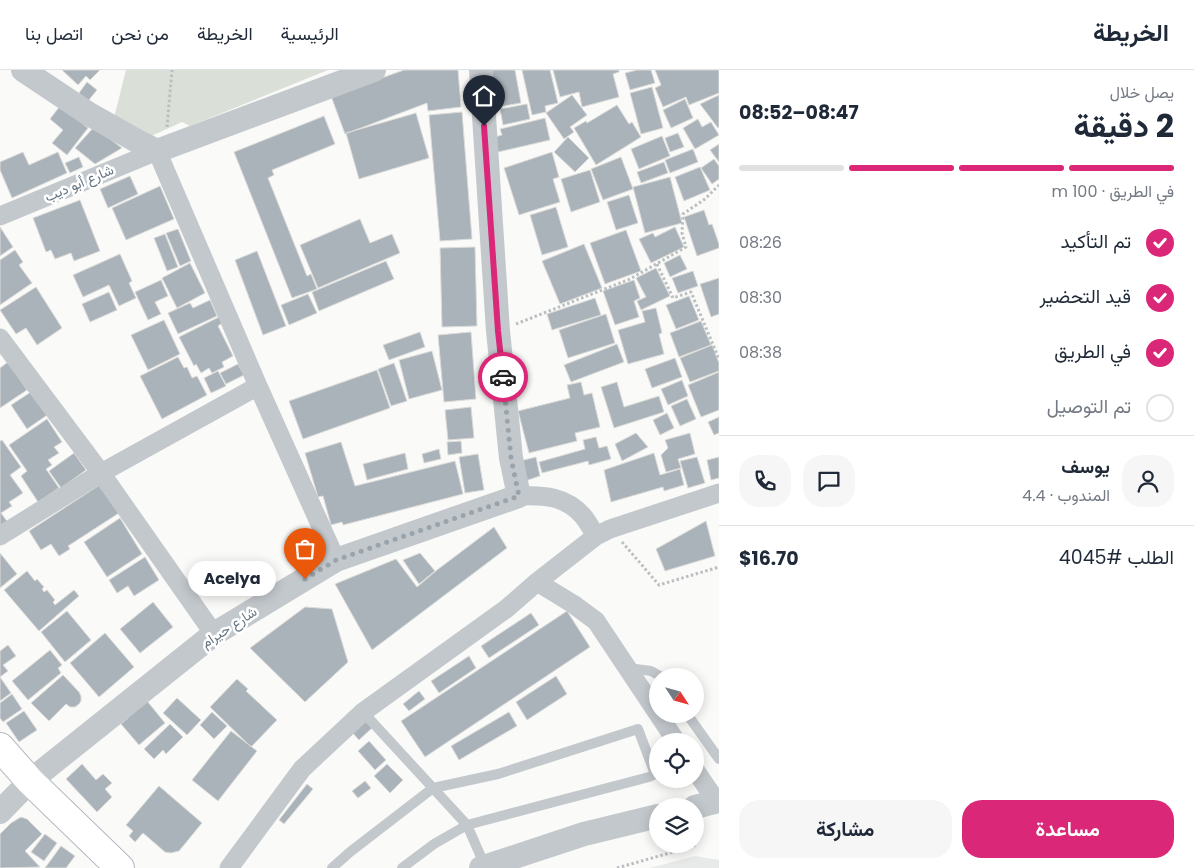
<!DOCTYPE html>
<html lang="ar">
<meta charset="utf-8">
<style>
:root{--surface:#fff;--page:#f6f6f7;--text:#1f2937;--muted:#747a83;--line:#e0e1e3;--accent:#db2777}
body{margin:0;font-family:Poppins,Vazirmatn,sans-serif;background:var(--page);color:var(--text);direction:rtl;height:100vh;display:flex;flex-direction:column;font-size:19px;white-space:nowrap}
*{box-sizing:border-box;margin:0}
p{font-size:16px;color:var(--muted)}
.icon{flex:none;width:28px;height:28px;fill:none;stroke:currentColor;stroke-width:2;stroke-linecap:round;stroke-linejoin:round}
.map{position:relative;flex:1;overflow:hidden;direction:ltr}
.panel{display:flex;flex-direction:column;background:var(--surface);width:475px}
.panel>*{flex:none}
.needle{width:32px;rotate:126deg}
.controls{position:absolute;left:649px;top:598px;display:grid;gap:10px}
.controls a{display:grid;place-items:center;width:55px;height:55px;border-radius:50%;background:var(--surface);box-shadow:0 2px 12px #0003;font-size:25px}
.pin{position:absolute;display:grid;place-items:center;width:42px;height:42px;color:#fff;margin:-51px -21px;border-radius:50% 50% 50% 0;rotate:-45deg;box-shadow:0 0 5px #0007}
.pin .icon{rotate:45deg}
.courier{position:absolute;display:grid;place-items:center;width:50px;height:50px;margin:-25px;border:4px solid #db2777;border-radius:50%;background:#fff;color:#222;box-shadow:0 1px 6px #0007}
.bubble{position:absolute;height:35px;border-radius:18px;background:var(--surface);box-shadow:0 2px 12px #0003;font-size:16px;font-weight:700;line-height:35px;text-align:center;direction:rtl}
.summary em{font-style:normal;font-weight:700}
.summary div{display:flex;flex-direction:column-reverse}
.summary{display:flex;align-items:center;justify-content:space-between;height:85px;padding:0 20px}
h1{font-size:32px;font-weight:700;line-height:38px}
.bar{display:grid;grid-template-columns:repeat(4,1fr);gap:8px 5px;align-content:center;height:60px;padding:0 20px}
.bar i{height:6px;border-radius:4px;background:var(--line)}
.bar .selected{background:var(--accent)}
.bar p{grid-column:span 4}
.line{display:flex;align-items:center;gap:12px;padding:0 20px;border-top:1px solid var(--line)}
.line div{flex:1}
.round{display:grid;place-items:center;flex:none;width:52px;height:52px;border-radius:20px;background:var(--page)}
ol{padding:0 20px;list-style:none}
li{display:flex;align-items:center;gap:15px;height:55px}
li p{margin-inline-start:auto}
li .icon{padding:5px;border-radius:50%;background:var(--accent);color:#fff;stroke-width:4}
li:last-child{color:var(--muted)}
li i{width:28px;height:28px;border:2px solid var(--line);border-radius:50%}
.primary-button{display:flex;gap:10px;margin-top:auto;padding:10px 20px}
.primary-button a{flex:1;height:58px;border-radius:20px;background:var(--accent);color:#fff;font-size:20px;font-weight:700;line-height:58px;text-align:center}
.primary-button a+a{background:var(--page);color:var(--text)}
header{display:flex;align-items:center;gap:30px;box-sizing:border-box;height:70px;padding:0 25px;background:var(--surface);border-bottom:1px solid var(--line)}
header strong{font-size:24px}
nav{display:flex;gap:28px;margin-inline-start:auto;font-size:18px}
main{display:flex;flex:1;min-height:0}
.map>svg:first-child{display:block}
</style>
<header>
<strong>الخريطة</strong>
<nav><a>الرئيسية</a><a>الخريطة</a><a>من نحن</a><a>اتصل بنا</a></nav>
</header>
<main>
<section class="panel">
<div class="summary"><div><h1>2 دقيقة</h1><p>يصل خلال</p></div><em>08:47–08:52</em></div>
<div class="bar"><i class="selected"></i><i class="selected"></i><i class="selected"></i><i></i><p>في الطريق · 100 m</p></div>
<ol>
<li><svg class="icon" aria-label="check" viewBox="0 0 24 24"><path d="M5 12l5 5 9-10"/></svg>تم التأكيد<p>08:26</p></li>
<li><svg class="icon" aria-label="check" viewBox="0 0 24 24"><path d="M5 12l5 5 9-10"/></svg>قيد التحضير<p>08:30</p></li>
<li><svg class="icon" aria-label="check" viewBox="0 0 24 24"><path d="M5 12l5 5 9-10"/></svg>في الطريق<p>08:38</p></li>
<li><i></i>تم التوصيل</li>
</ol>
<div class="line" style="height:90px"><a class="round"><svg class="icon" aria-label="person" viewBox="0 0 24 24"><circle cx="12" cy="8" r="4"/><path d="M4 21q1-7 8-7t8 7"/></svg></a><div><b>يوسف</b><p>المندوب · 4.4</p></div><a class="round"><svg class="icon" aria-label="chat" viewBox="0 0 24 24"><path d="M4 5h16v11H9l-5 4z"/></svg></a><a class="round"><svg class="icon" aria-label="phone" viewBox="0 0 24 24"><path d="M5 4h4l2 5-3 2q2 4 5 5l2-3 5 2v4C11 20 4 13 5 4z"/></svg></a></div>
<div class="line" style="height:65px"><div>الطلب #4045</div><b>$16.70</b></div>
<div class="primary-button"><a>مساعدة</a><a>مشاركة</a></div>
</section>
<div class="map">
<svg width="719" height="798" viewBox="0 0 719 798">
<rect width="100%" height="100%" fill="#fafaf8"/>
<path fill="#e8e9e9" d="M695,786l24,4v8h-69z"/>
<path fill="#dadfd7" d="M126,0h202l-138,56 -8,-4 -35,16 -33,-20z"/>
<path fill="#aab3b9" stroke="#dcdcda" d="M62,0h38l-10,10 -4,-4 -8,9z
M404,0h54l3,37 -33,4 -1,-8 -82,31 -14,-38z
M489,0h26l6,33 -29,5z
M522,0h28l8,33 -13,3 1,6 -14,3z
M553,0h66v2l-6,2 6,23 -37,10 -3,-15 -19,5z
M637,0h14l4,13 -25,7 -5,-17z
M655,0h64v23l-30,12 -3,-8 -23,10 -8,-19 6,-3z
M87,12l10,8 -9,11 -9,-8z
M652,17l11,41 -22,6 -11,-41z
M572,25l15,20 -17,12 4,5 -10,7 -18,-26z
M719,25v32l-1,1 -18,-24z
M685,29l8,19 -22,10 -8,-18z
M527,34l3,15 -27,6 -3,-16z
M617,35l12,19 3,-2 9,15 -45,28 -22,-37 12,-7 1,2z
M60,36l28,22 -21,27 -15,-12 11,-13 -13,-11z
M462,42l10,127 -32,2 -11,-126z
M416,43l13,45 -70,21 -13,-46z
M324,46l11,28 -63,26 2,5 -6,3 39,98 4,-2 6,15 -25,9 -58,-146z
M545,48l5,22 -52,12 -3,-15 7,-2 -2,-6z
M698,49l4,8 9,-5 8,13 -24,14 -12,-21z
M94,57l28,21 -27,16 -20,-16z
M678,63l6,14 -14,5 -5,-14z
M662,66l8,20 -31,13 -8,-20z
M568,67l21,21 -14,14 -21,-20z
M719,74v18l-9,-12z
M693,79l5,13 -28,11 -5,-13z
M23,82l6,13 29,-13 9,21 -55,25 -12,-28v-8z
M552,82l7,25 -6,2 7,23 -41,13 -15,-47z
M79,87l4,10 -13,6 -5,-10z
M621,87l12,32 -30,11 -12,-31z
M714,89l5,7v13l-7,5 -11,-16z
M664,92l4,11 -27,10 -4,-11z
M700,97l10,23 -26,11 -9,-24z
M590,100l10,32 -29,10 -10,-33z
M130,106l8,18 -30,14 -8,-19z
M670,107l12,46 -37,10 -12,-46z
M160,116l14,33 -48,21 -14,-32z
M629,125l9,28 -22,7 -9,-28z
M80,130l20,51 -26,10 -3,-8 -16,6 -4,-9 -5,2 -13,-34z
M556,137l12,40 -26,8 -12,-40z
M704,140l5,15 3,-1 7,20v4l-22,8 -13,-39z
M360,149l10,24 22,-9 8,19 -82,35 -18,-43z
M0,157l13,20 -13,9z
M675,157l9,20 -33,16 -12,-24 14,-6 2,4z
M178,159l13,32 -11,5 -14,-33z
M626,160l15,41 -36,13 -15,-41z
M165,164l13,33 -11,4 -13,-33z
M584,174l18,44 -42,16 -18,-43z
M475,177l2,79 -35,1 -2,-79z
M15,180l8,12 -4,3 13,18 -32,22v-45z
M257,181l29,75 -23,9 -28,-75z
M120,184l12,27 -3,2 7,15 -17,8 -10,-21 -26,12 -10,-22z
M680,185l7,14 -17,8 -6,-14z
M386,191l8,18 -75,32 -7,-19z
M190,193l15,30 -28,15 -15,-30z
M656,198l14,28 -29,14 -4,-9 9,-4 -10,-19z
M693,201l5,15 -20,7 -6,-15z
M719,208v36l-8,3 -11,-33z
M161,210l7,16 -13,6 6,12 -13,6 -13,-28z
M634,210l6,18 -6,3 5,16 -24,8 -12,-34z
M36,217l26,41 -25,17 -11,-17 -10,6 -16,-24z
M109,222l8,18 -27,12 -8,-18z
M308,224l9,19 -28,12 -8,-20z
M689,226l10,24 -23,9 -10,-24z
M595,228l6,17 -49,15 -5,-16z
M210,230l7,16 -39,18 -10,-21 22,-10 3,5z
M656,238l6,25 -3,1 5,20 -36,10 -10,-34 27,-8 -3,-11z
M606,244l9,29 -47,15 -9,-28z
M219,247l3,6 -4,3 15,30 -11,6 2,5 -12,6 -3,-5 -8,5 -5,-9 -2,2 -15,-29z
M164,250l16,34 -32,16 -17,-35z
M701,251l10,24 -32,12 -9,-24z
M420,262l5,15 -36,13 -6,-15z
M471,262l5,67 -32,3 -6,-67z
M617,274l7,18 -53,20 -7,-17z
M712,275l7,18v8l-29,11 -10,-24z
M432,281l10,39 -33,9 -10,-39z
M178,287l6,11 3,-1 5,11 5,-2 10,19 -45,24 -22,-43z
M675,288l7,19 -30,11 -7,-19z
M8,292l19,28 -27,18v-40z
M394,293l13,38 -16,5 -13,-37z
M238,294l6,11 -18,9 -6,-11z
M377,300l13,38 -87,31 -14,-38z
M218,301l8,15 -15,7 -7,-15z
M719,302v38l-18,7 -13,-32z
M682,310l6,16 -20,9 -7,-16z
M581,312l3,13 8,-2 8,34 -25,6 2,8 -48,12 -11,-42 52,-13 -3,-13z
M617,312l7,25 35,-11 5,16 -50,16 -13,-41z
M34,320l16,23 -23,16 -16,-24z
M687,329l9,20 -16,7 -9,-20z
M471,337l3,31 -26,2 -3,-30z
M667,343l7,15 -14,7 -7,-15z
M719,347v16l-5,2 -6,-13z
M47,349l15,23 -8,5 5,6 -11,7 4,5 -6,4 13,19 -21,14 -17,-26 6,-5 -18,-26z
M636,363l12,14 -26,14 -7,-17z
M690,363l5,21 -17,5 3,9 -15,4 -5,-17 7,-7 -3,-8z
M596,367l3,11 8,-2 4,13 -22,6 -1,-4 -46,12 -3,-11 46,-13 -2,-9z
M2,370l19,27 -11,8 13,18 -14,9 3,4 -11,7 8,11 -9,6v-89z
M461,371l1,12 -14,2 -1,-13z
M341,372l14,44 100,-25 8,33 -120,31 -1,-3 -11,3 -8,-29 -5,1 -13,-44z
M439,379l2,10 -17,4 -2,-9z
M74,383l12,17 -25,18 -12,-17z
M405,383l3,16 -41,11 -4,-16z
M654,383l6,22 20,-6 4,16 -20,6 -1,-4 -52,15 -7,-32z
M478,384l6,36 -19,3 -6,-36z
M536,387l4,19 -15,5 -5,-20z
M697,387l8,26 -17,5 -8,-27z
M719,387v21l-8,2 -4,-20z
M101,414l18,29 -51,33 2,3 -11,7 -8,-12 -10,6 -12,-19z
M120,448l22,36 -35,23 -23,-35z
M706,451l9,35 -50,15 -9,-22z
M494,457l13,21 -135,102 -37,-66 61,-25 21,28 20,-17z
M0,483l17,21 -17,14z
M420,483l15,18 -16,13 -16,-24z
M145,487l14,23 -25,16 -6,-10 -11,7 -8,-13z
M27,501l8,10 2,-2 7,8 -2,2 2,3 3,-2 8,10 -2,2 2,3 19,-15 5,6 -40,35 -35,-41z
M153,532l20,25 -33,26 -20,-24z
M305,537l27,2 16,53 -43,40 -55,-54z
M67,541l24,29 -26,22 -24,-30z
M567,541l23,36 -165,110 -24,-36z
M531,543l8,12 -50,33 -8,-12z
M105,563l29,34 -35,30 -29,-34z
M8,575l8,11 -13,9 5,6 -8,6v-26z
M50,580l12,15 -4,3 3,5 -33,27 -16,-19z
M469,586l7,12 -37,25 -8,-12z
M63,605l16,17 2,4v5l-2,3 -4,3h-5l-4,-3 -17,17 -18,-18z
M556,606l11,18 -40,26 -11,-18z
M0,607l11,16 -11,8z
M237,609l11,10 -2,2 31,29 -26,27 -41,-40z
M419,621l6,8 -16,12 -6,-7z
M12,624l10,15 -19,13 -3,-4v-15z
M177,628l24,22 -14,15 -24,-22z
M147,631l18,22 -26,22 -18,-21z
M24,641l13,19 -18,12 -13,-19z
M212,642l15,14 -13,13 -14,-14z
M509,642l8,14 -58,34 -8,-14z
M363,647l10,10 -14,13 -9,-10z
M170,654l13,13 -17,17 -3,-4 -9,9 -10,-10z
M231,661l26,20 -39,50 -26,-21z
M369,671l17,19 -11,10 -17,-19z
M82,694l14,16 7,-6 9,9 -7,6 7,8 -15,15 -31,-33z
M387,694l16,16 -13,13 -16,-17z
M365,711l6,7 -13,10 -6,-7z
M307,714l6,5 -29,35 -5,-4z
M159,716l43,37 -23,28 -8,2 -6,-1 -22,-19 -8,9 -6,-6 4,-5 -7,-6z
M21,747l6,2 15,15 -17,17 15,16 -40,1v-34l11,-11z
M45,764l12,9 -13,18 -13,-9z
M61,776l14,10 -9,12h-21z"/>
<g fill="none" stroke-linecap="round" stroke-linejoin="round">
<g stroke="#b3babf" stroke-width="30">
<path id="secondary" d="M0,677l30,34 90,87"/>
</g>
<path stroke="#bbbfc2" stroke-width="3" stroke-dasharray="2.5 2.5" stroke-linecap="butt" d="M167,57l5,-57
M657,194l16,34 18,-6 28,67
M516,254l114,-45 56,-32 -4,-14 1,-19 22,-15 14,-14
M622,472l37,43 60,-18
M617,798l77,-22 -1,-2"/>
<path stroke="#c3c8cc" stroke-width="10" d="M628,598l23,3 9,5
M363,642l104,113 18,41
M687,644l32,45
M332,798l18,-16 83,-64 65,-14 140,-45 17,45 -6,3 -182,48 -33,19 -32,24"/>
<path stroke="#c3c8cc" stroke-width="19" d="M0,146l157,-65 101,235 78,174
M0,268l101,135 113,161
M519,426c25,-1 47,0 64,20 5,6 9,14 13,20
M0,466l101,-63 157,-87
M537,512l36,22 23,17 62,93
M658,644l18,27
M695,700l22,32
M229,798l73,-99 61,-57 143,-103 31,-27 59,-46 14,-7 109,-36"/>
<path stroke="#c3c8cc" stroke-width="24" d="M23,0l66,44 48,27 20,10 217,-81
M695,737l24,-6
M0,742l30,-31 184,-147 122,-74 183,-64 -8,-38 -13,-127 -17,-261
M481,798l103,-34 74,-18"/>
<use href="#secondary" stroke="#fff" stroke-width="28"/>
</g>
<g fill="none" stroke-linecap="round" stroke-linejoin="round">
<path stroke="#99a4ac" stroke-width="5" stroke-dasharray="0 9" d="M305,509l31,-19 183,-64 -8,-38 -8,-81"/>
<path stroke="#db2777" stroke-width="6" d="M484,56l14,205 5,46"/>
</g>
<g text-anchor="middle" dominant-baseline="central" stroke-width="5" stroke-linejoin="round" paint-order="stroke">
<g font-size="14" fill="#657683" stroke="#fff">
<text transform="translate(79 113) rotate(-23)">شارع أبو ديب</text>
<text transform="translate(229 557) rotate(-33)">شارع حيرام</text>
</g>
</g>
</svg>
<div class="controls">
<a><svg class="needle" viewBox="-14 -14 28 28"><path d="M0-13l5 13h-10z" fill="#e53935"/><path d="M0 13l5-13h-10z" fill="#747a83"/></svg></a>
<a><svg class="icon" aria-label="locate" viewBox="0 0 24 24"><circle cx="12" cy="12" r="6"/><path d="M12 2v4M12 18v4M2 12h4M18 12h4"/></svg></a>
<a><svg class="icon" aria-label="layers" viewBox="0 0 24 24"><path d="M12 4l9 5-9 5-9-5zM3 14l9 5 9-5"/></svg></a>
</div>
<div class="pin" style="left:305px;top:509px;background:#ea580c"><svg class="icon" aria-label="bag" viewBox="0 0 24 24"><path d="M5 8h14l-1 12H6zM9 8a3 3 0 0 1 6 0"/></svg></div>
<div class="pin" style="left:484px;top:56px;background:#1f2937"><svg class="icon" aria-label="home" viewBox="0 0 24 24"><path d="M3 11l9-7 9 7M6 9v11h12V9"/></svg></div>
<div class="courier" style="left:503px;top:307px"><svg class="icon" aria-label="car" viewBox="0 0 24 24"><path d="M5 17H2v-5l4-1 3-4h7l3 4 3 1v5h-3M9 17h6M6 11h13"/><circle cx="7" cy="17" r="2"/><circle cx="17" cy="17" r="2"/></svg></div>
<div class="bubble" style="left:188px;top:491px;width:88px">Acelya</div>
</div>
</main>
